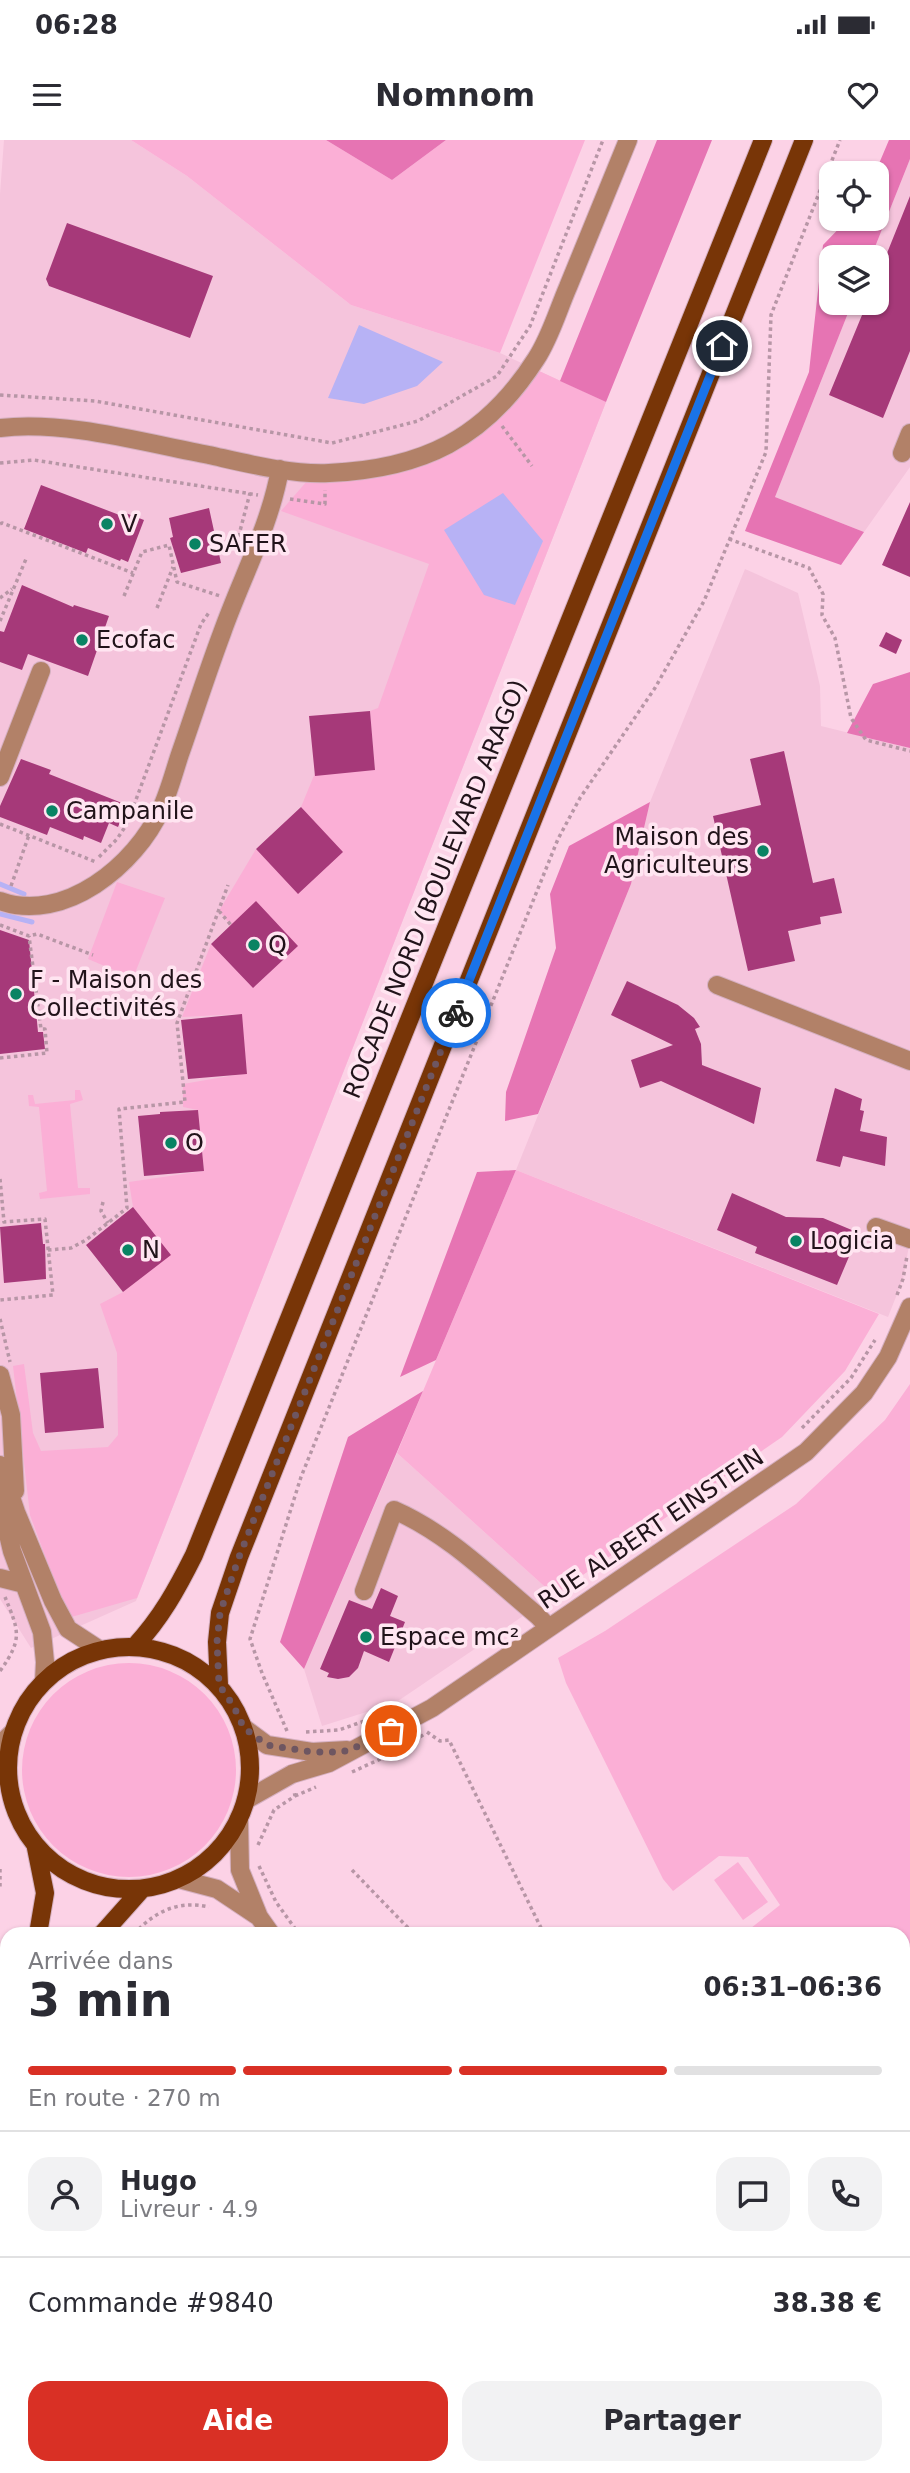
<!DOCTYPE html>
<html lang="fr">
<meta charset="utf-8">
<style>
:root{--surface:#fff;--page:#f2f2f3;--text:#2b2b33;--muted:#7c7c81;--line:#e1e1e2;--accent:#d93025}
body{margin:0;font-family:"DejaVu Sans",sans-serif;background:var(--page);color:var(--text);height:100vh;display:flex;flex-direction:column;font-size:26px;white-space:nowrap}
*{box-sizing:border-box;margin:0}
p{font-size:23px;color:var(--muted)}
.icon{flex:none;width:38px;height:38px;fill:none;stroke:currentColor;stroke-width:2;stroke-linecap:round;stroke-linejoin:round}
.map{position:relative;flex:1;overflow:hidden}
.side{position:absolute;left:0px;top:1787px;width:910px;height:548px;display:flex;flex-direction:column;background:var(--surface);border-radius:21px 21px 0 0;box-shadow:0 2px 5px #0004}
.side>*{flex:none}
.controls{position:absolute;left:819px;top:21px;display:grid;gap:14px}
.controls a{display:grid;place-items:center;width:70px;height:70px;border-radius:14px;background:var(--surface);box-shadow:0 2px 5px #0004;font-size:35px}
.pin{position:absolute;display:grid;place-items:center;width:60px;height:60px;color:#fff;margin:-30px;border:4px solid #fff;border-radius:50%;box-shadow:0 2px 7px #0007}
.courier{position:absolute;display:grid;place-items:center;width:70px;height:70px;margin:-35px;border:5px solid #1a73e8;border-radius:50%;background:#fff;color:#222;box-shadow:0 2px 9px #0007}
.headline em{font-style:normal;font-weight:700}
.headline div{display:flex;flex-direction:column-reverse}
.headline{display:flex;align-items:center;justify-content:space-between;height:119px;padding:0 28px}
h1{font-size:46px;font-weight:700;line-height:52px}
.bar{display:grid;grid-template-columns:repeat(4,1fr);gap:10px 7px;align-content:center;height:84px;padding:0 28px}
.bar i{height:9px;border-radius:5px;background:var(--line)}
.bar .active{background:var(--accent)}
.bar p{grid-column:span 4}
.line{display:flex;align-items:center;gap:18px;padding:0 28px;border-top:2px solid var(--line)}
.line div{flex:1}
.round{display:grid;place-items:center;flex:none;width:74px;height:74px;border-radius:21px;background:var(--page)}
.button{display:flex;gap:14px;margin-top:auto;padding:14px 28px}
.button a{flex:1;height:80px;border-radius:21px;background:var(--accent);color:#fff;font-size:28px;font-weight:700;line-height:80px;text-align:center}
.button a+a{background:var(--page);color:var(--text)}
.status{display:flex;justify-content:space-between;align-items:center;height:49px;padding:0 35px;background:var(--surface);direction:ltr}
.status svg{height:19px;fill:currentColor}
header{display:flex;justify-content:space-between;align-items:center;height:91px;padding:0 28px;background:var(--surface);font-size:32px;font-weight:700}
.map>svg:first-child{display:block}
</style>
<div class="status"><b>06:28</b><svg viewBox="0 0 49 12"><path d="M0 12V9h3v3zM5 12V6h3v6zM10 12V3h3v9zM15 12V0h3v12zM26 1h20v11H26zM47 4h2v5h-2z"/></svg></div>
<header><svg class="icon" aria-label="menu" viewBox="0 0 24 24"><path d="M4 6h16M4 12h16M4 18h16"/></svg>Nomnom<svg class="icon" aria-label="heart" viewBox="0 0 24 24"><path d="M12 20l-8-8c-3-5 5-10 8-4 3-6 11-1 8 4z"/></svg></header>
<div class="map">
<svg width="910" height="2333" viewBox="0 0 910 2333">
<rect width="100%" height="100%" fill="#fcd2e6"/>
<path fill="#f5c4dc" d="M4,0h127l56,36 164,129 149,48 106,49 -470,1199 -105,47 -31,-49v-1405z
M910,19v308l-46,65 -89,-35 77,-194h25v-46h-6z
M745,429l53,24 22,93 1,40 89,22v492l-7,39 -15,38 -372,-147 115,-286 19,-82z
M397,1313l157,142 -159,108 -73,23 -18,-57z"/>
<path fill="#fbafd6" d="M131,0h195l66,40 54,-40h139l-85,213 -149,-48 -164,-129z
M537,230l69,32 -469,1196 -69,20 -38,-103 -17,-149 11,-2 9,69 8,18 67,-4 10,-12 -1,-82 -17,-49 23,-12 47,-37 -37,-48 -4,-25 75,-11 -6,-61 -15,-3v-23l64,-11 -6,-59 -59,3 29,-73 42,44 44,-42 -66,-21 -12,-14 37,-62 42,44 44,-41 -41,-45 14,-34 60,-3 -5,-59 8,-3 51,-144 -148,-53 26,-30 137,-28z
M117,742l48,16 -32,80 -45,-19z
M75,950h5l3,10 -13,4 8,84h12v6l-50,5 -1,-6 8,-2 -8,-84 -10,-1 -1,-11h5l2,9 40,-4z
M516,1030l363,144 -34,57 -63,66 -228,158 -157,-142z
M910,1244v889l-7,-6v-333h-147l-5,-6 29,-23 -32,-48 -29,-1 -46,35 -10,-12 -97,-196 -8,-25 47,-27 191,-127 89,-84z
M22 1630a107 107 0 1 1 214 0a107 107 0 1 1-214 0Z
M738,1722l30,40 -25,18 -29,-40z
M903,2163l7,6v67l-7,2z"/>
<path fill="#e674b3" d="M326,0h120l-54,40z
M657,0h55l-106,262 -46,-21z
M889,0h21v19l-39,98h-40v46h21l-77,194 89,35 -23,33 -96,-34 64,-159 14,-127 25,-26h29l-2,-46z
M910,532v76l-63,-15 26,-49z
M650,662l-19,82 -93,230 -33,7 1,-29 50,-144 -6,-54 19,-48z
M516,1030l-80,190 -36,17 77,-205z
M423,1251l-119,278 -24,-27 68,-205z"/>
<path fill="#b7b2f5" d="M359,185l84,37 -26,24 -53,18 -36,-6z
M503,353l40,48 -28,64 -31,-10 -40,-65z"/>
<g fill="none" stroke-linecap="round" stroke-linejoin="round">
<path stroke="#b7b2f5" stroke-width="5" d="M0,744l24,10
M0,774l32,8"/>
</g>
<path fill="#a63979" d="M910,56v155l-27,67 -54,-23 38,-92h10v-25z
M67,83l146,53 -23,62 -141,-52 -3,-7z
M41,345l81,31 1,-4 21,8 -16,42 -7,-3 -1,2 -32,-13 -2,5 -62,-24z
M910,362v75l-28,-12z
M209,368l12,55 -40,10 -11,-35 3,-1 -4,-19z
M22,445l51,22 1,-2 35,11 -21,60 -60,-22 -6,16 -22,-8v-31l4,1z
M886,492l16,8 -6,14 -17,-8z
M370,571l5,59 -60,6 -6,-60z
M784,611l29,132 21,-5 8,35 -22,4 1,7 -33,7 7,30 -47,10 -35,-155 48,-11 -11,-46z
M21,619l30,11 -2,4 78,31 -9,22 -9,-4 -8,20 -17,-7 -1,4 -33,-13 -3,8 -47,-18v-11z
M301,667l42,45 -45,42 -42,-45z
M256,761l42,45 -45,42 -42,-44z
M0,790l29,10 9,92h5l2,17 -45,5z
M627,841l51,24 16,13 6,9 -5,2 6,15 1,21 59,23 -7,36 -93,-43 -21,7 -9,-28 42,-15 -62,-30z
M242,874l5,60 -59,5 -7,-59z
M835,948l27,11 -2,11 4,1 -4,20 27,6 -2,29 -42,-10 -3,11 -24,-6z
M198,970l6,61 -60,5 -6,-60 22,-2v-2z
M732,1053l54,24 37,1 36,15 -22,52 -82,-32 2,-6 -40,-17z
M133,1067l38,48 -48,37 -37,-47z
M41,1083l2,21h2l1,35 -42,4 -4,-56z
M98,1228l6,60 -59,5 -5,-60z
M381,1448l17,8 -8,20 15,6 -16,40 -25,-11 -6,17 -9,9 -11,2 -11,-2 2,-4 -9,-4 29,-69 23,9z"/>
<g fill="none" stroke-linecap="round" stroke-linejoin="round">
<g stroke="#d5b0c1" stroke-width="20">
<path id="minor" d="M0,288c64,-8 145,15 209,27 36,8 82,20 120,18 93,-4 156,-34 207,-114 14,-21 22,-49 32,-72 20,-49 40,-98 60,-147
M902,313l8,-20
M0,637l41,-106
M0,761c64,23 136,-36 161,-92 8,-17 13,-37 19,-55 14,-40 27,-81 42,-121 19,-54 48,-107 58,-164
M717,845l193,76
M876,1087l34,12
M0,1235l11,40 4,76
M0,1325l16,47 37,89 15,28 32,21
M0,1362l12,49 30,81 3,30 -1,19
M0,1438l24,6
M364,1451l30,-81c55,24 98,68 144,106l11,12
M244,1588l23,17 45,7 35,-2
M0,1605l13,-13
M246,1660l46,-26 37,-11 103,-55 374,-256 58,-59 24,-36 22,-50
M239,1679l1,51 19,47 12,17
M179,1739l38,10 42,28
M613,2328l7,5
M412,2333l6,-5"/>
</g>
<g stroke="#d5b0c1" stroke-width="20">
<path id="major" d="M135,1506c26,-28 42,-57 59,-91l569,-1415
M8 1628a121 121 0 1 1 242 0a121 121 0 1 1-242 0Z
M219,1545l-2,-43 3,-29 19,-56 565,-1417
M36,1708l9,45 -7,41
M102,1794l40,-45
M0,1910l7,-18
M0,1991l7,-17"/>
</g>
<path stroke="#b796a6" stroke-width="3.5" stroke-dasharray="3.5 3.5" stroke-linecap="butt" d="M0,255l95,6 237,42 86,-22 79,-45 33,-50 73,-186
M502,286l30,40
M0,323l34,-3 224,35
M290,359l35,5v-14
M0,384l2,-1 131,50
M729,399l80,29 14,26 -1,21 13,23 16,80 15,22 44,11
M235,410l15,-57
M124,456l18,-44 27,-7 8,37 43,14
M0,458l12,-9
M157,468l16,-41
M0,481l26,-62
M0,684l96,38
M99,717l18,-18 10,-15 74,-200 9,-13
M11,746l18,-51
M219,771l12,14
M0,785l29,11 8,-2 56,21
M0,918l47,-5 -2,-24h-4l-12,-93
M0,1039l4,43 41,-3 8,76 -53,5
M103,1062l-2,9 7,12
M48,1110l23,-2 15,-8 41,-32 -8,-99 66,-7 -8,-79 51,-138
M897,1155l6,-16 4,-23
M0,1179l10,43
M802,1288l49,-50 24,-38
M0,1531c23,-32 19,-40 5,-74
M287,1591l-25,-58 -12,-34 51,-162 257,-638 22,-41 75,-110 49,-87 62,-149 5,-137 69,-175
M306,1592l33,-2 31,-11
M427,1592l13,9 9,-1 95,194
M352,1632l48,-22 26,-17
M295,1656l21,-9
M258,1705l16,-35 21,-14 -1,-5
M259,1726l17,36 23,32
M0,1729v21
M352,1730l62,64
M134,1794c21,-23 45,-34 75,-27
M903,2012l7,1
M0,2058l7,-16
M903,2146l7,5
M639,2328l5,5"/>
<use href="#minor" stroke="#b28168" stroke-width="18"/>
<use href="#major" stroke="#783507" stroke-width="18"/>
</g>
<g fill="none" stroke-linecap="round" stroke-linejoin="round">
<path stroke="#6e5661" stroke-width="7" stroke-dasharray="0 12.6" d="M391,1591l-21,11 -28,10h-30l-45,-7 -23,-17 -11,-23 -14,-20 -2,-43 3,-29 19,-56 217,-544"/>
<path stroke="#1a73e8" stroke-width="9" d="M456,873l266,-667"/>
</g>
<g fill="#098363" stroke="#ffe5f1" stroke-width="2.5">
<circle cx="107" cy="384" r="7"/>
<circle cx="195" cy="404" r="7"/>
<circle cx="82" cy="500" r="7"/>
<circle cx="52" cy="671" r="7"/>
<circle cx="763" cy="711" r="7"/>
<circle cx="254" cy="805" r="7"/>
<circle cx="16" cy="854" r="7"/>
<circle cx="171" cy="1003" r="7"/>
<circle cx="796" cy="1101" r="7"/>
<circle cx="128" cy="1110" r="7"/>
<circle cx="366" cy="1497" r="7"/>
</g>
<g text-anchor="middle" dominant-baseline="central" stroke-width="7" stroke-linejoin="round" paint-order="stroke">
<g font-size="24" fill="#21131a" stroke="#ffe5f1" text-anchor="start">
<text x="121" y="384">V</text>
<text x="209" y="404">SAFER</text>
<text x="96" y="500">Ecofac</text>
<text x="66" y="671">Campanile</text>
<text x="749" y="697" text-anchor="end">Maison des<tspan x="749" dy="28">Agriculteurs</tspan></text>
<text x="268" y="805">Q</text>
<text x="30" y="840">F - Maison des<tspan x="30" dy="28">Collectivités</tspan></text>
<text x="185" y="1003">O</text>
<text x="810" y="1101">Logicia</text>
<text x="142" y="1110">N</text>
<text x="380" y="1497">Espace mc²</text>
</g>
<g font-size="24" fill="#21131a" stroke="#ffe5f1">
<text transform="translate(435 749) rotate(-68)">ROCADE NORD (BOULEVARD ARAGO)</text>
<text transform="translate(651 1389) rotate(-34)">RUE ALBERT EINSTEIN</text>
</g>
</g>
</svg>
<div class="controls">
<a><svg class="icon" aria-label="locate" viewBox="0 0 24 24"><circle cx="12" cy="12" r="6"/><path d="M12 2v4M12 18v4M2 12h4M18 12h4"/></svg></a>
<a><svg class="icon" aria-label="layers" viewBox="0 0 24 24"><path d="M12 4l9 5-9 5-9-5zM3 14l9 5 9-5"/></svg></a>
</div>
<div class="pin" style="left:391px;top:1591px;background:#ea580c"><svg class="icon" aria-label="bag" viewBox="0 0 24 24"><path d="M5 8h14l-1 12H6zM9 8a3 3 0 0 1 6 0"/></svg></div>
<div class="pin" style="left:722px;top:206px;background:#1f2937"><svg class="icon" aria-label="home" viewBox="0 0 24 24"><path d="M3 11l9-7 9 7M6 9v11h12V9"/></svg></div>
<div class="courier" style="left:456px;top:873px"><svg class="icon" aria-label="bike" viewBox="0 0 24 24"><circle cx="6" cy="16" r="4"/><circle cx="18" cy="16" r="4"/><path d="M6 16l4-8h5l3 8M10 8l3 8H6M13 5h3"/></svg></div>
<section class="side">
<div class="headline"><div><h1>3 min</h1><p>Arrivée dans</p></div><em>06:31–06:36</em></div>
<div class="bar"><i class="active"></i><i class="active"></i><i class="active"></i><i></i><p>En route · 270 m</p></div>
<div class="line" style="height:126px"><a class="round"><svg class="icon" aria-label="person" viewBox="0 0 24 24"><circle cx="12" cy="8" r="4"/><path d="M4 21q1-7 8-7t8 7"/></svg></a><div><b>Hugo</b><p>Livreur · 4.9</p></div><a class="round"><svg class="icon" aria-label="chat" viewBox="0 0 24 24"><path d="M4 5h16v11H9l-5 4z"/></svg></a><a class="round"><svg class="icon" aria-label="phone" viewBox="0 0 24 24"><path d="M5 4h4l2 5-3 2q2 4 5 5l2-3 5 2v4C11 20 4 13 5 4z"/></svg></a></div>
<div class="line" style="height:91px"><div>Commande #9840</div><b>38.38 €</b></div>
<div class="button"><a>Aide</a><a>Partager</a></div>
</section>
</div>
